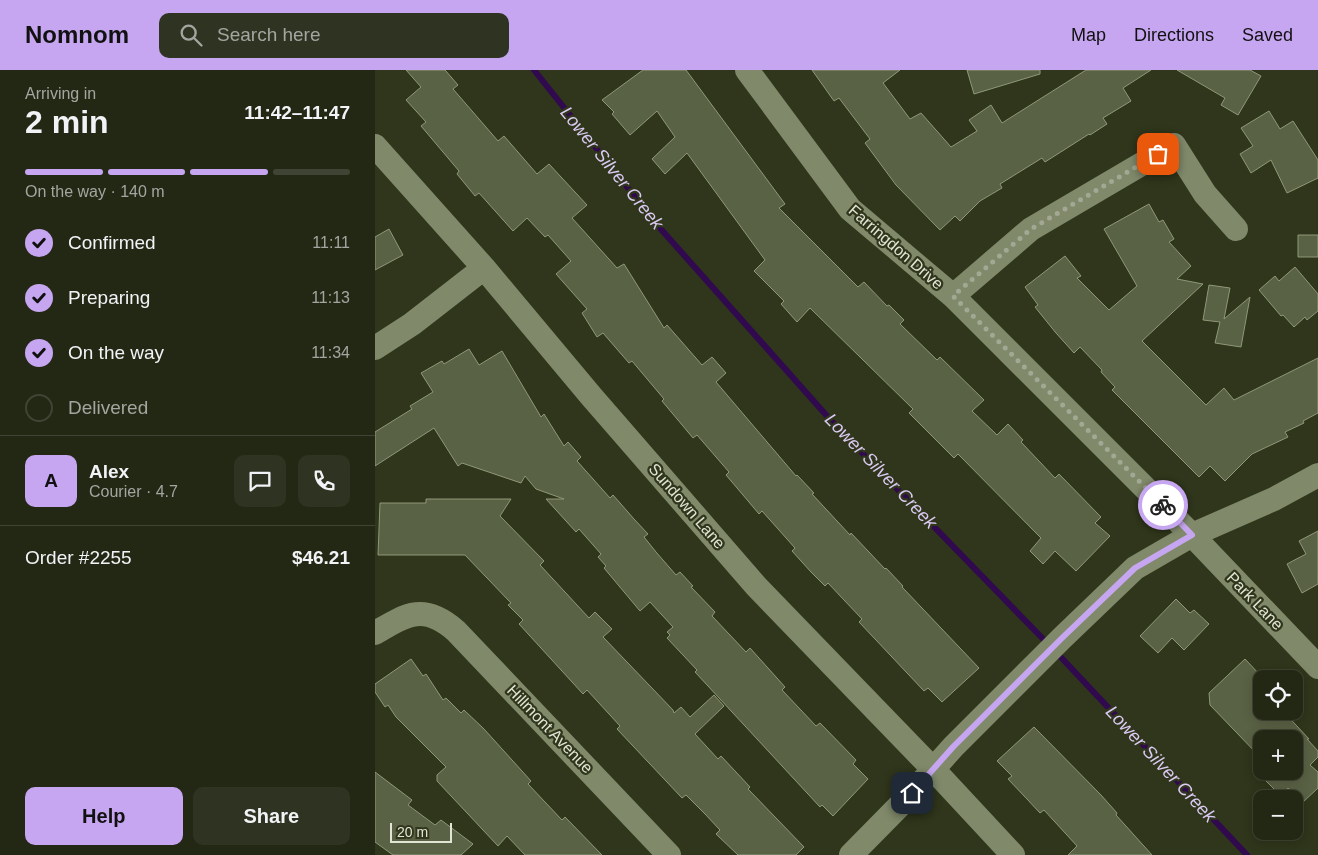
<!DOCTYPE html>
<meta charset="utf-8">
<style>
:root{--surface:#232814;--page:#2f3422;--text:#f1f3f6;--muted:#a3a6a0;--line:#404434;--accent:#c6a6f0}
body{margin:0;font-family:Arial,sans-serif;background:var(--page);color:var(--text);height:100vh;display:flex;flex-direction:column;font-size:19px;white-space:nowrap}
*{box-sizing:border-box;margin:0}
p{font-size:16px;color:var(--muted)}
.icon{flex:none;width:28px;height:28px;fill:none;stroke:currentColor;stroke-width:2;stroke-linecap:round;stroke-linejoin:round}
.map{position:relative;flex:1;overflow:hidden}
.sheet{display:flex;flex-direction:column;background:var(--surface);width:375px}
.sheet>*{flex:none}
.buttons{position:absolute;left:878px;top:600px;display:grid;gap:10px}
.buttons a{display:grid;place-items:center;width:50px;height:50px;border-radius:10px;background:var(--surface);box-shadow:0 2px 12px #0003,0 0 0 1px var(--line);font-size:25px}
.scale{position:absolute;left:15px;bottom:12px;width:62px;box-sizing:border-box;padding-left:5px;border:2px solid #e0e5d4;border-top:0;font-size:14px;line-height:18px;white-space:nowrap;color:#e0e5d4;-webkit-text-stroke:4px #2f361b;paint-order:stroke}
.pin{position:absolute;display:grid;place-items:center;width:42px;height:42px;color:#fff;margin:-21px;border-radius:10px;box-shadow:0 2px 8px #0006}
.courier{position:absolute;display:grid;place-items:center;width:50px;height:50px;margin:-25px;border:4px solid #c6a6f0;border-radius:50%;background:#fff;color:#222;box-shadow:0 1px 6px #0007}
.overview em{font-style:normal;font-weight:600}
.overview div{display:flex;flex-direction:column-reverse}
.overview{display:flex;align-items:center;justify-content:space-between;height:85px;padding:0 25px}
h1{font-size:32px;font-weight:600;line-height:38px}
.bar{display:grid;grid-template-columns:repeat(4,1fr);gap:8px 5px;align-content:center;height:60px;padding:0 25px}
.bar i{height:6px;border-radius:4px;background:var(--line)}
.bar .active{background:var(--accent)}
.bar p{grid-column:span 4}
.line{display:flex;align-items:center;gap:12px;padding:0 25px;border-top:1px solid var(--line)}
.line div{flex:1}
.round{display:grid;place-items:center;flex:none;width:52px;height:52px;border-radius:10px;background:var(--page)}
ol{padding:0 25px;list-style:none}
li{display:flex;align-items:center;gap:15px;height:55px}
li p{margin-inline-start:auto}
li .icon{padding:5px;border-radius:50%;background:var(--accent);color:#111;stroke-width:4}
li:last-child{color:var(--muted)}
li i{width:28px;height:28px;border:2px solid var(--line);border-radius:50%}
.primary-button{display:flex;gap:10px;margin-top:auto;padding:10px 25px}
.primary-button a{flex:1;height:58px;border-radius:10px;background:var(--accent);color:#111;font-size:20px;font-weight:600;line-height:58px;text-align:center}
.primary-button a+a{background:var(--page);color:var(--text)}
header{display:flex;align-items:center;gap:30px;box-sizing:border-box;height:70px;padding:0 25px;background:var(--accent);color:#111}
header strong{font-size:24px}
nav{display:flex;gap:28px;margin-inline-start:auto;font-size:18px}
.search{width:350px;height:45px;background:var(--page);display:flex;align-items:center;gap:12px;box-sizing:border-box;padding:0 18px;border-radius:10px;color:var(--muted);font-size:19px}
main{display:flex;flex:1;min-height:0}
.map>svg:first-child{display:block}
</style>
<header>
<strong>Nomnom</strong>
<div class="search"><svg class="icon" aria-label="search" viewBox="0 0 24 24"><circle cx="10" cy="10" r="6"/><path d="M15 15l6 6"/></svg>Search here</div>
<nav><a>Map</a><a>Directions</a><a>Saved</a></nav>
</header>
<main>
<section class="sheet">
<div class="overview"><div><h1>2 min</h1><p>Arriving in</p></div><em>11:42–11:47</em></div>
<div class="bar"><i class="active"></i><i class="active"></i><i class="active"></i><i></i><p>On the way · 140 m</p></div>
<ol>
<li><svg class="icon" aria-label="check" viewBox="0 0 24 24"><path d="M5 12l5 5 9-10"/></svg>Confirmed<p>11:11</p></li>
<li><svg class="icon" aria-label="check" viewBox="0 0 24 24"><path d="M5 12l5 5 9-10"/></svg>Preparing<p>11:13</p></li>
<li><svg class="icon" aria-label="check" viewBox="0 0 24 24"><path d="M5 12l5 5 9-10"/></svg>On the way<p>11:34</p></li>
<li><i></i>Delivered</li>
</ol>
<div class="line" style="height:90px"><b class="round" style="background:var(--accent);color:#111">A</b><div><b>Alex</b><p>Courier · 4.7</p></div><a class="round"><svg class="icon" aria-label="chat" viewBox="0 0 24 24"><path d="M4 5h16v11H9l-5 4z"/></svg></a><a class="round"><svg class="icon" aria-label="phone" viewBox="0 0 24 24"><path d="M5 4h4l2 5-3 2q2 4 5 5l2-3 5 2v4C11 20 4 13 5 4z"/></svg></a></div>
<div class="line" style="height:65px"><div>Order #2255</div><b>$46.21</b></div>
<div class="primary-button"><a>Help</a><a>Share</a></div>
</section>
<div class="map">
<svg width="943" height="785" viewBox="0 0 943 785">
<rect width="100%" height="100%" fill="#2f361b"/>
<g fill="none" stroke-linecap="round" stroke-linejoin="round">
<path stroke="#30094e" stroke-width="6" d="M159,0l125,157 176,198 214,220
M681,582l191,203"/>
</g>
<path fill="#5a6245" stroke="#8f9879" d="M31,0h39l13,15 -5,4 45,52 6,-5 33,38 12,-10 38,41 -15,13 45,50 7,-4 40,64 3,-3 35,40 10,-8 14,16 -10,9 80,94 1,-1 17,18 -2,1 38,41 1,-2 34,36 1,-1 17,18 -1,1 77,81 -37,34 -14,-14 -4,3 -65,-69 3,-3 -18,-19 -16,-17 -3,3 -14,-14 -19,-21 3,-3 -33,-37 -3,3 -16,-19 -17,-20 3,-3 -32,-37 -4,3 -31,-37 2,-2 -32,-38 -3,2 -26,-30 -6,4 -15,-24 5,-4 -31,-35 15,-13 -23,-26 -3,2 -18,-19 -14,13 -34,-38 -4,3 -18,-22 2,-3 -38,-45 5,-4 -20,-22 15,-13z
M268,0h43l99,134 -6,4 79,79 6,-5 23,24 2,-1 15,15 -4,4 37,36 3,-3 44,43 -12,11 25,24 11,-11 15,16 -2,2 34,36 4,-4 42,43 -6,6 15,13 -34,35 -21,-20 -12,13 -13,-13 11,-13 -83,-84 -4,4 -45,-45 4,-4 -103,-101 -13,14 -16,-18 3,-3 -30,-30 11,-11 -78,-107 -22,21 -13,-15 23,-22 -18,-26 -27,24 -18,-21 2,-2 -12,-12z
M437,0h88l-17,13 27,36 11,-6 30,34 26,-16 -8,-11 22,-15 11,18 84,-53h65l-28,18 8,13 -28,17 4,6 -17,11 -1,-1 -44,28 -3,-4 -42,26 2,4 -22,13 -20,20 -5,-5 -15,14 -44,-45 -31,-42 5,-4 -31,-41 -5,3z
M592,0h73v4l-66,20z
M802,0h73l11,6 -23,39 -17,-10 4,-7z
M894,41l11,18 13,-8 25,39v18l-31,15 -16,-33 -20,13 -11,-19 13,-8 -12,-18z
M774,134l10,18 4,-2 11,19 -5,3 22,24 -14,13 26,5 -61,57 64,64 18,-17 10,12 84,-42v55l-15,8 1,2 -19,9 3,5 -36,17 -27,27 -15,-15 -11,11 -87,-87 3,-3 -14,-15 1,-2 -22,-23 -6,6 -18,-20 -21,-26 3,-2 -13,-18 40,-31 16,20 -4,2 32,32 28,-24 -33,-57z
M14,159l14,26 -28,15v-33z
M923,165h20v22h-20z
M920,197l23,27v17l-11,9 -2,-3 -11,10 -11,-12 -2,1 -22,-26 16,-14 4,5z
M834,215l21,3 -6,31 26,-22 -9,50 -26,-4 5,-21 -17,-2z
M94,279l10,16 23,-14 39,66 3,-3 20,32 4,-4 13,15 -4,4 33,37 3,-3 21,24 14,15 -4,3 12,15 20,23 4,-3 13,14 -2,1 24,25 -3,4 34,36 4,-4 35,39 -3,3 34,36 4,-3 36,37 -3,4 15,15 -35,37 -11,-11 -2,2 -125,-135 2,-2 -30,-32 3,-3 -3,-3 6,-5 -23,-25 -10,9 -36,-43 2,-2 -8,-9 3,-3 -22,-25 -3,3 -30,-33h18l-28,-10 -11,-13 -4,7 -59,-20 -4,3 -24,-38 -59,38v-34l37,-23 -2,-3 23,-14 -12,-19 21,-12 2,3z
M51,429h85l-11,17 44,45 -4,4 49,53 6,-6 17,17 -9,8 70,73 1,3 7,-6 9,10 24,-22 10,11 -29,28 23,25 3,-3 29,31 -2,2 56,58 -8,8h-58l-22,-21 4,-4 -15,-16 -19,-19 -4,3 -65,-69 3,-3 -33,-36 -4,4 -64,-70 4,-4 -15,-15 3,-2 -46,-48h-87l2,-52h46z
M943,461v53l-16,9 -15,-29 19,-10 -7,-13z
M801,529l14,14 4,-3 15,14 -25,26 -12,-12 -14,15 -18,-17z
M36,589l12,17 3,-2 17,26 3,-2 15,15 3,-3 20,19 47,52 -3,3 34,36 3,-3 37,38h-77l-18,-19 -9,10 -61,-65v-6l9,-8 -50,-50 -8,-12 -3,2 -10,-15v-8z
M870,589l16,17v35h22l26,28h-2l11,12v6l-8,8 8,7v16l-16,15 -14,-15 -7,8 -15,-15 8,-8 -2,-2h22v-32h-33v19l-51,-53 -1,-12z
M659,657l67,68 16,18 -1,2 36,40h-84l9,-9 -33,-36 -4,3 -14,-15 -18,-19 4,-3 -15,-15z
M0,702l37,28 -4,5 27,20 6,-5 32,24 -12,11h-68l-18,-13z"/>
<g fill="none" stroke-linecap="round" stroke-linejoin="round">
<path stroke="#80896a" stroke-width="24" d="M372,0l103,139 103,87 239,239 126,132
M0,76l109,122 107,128 165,190 177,183 80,86
M578,226l78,-67 143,-84 31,49 31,35
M0,278l37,-24 72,-56
M0,563c32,-19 49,-30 81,-2l213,224
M476,785l61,-62 41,-46 109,-109 73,-70 57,-33 82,-36 44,-24"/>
</g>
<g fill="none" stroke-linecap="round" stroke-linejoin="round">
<path stroke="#a2a893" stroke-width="5" stroke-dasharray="0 9" d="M783,84l-127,75 -78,67 210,209"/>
<path stroke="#c6a6f0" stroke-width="6" d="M537,723l41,-46 109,-109 73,-70 57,-33 -29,-30"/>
</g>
<g text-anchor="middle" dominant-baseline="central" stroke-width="4.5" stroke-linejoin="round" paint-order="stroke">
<g font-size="16" fill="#e0e5d4" stroke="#2f361b">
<text transform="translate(521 177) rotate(41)">Farringdon Drive</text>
<text transform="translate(312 436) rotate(49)">Sundown Lane</text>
<text transform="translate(880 531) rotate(46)">Park Lane</text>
<text transform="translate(175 659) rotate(46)">Hillmont Avenue</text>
</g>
<g font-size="18" font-style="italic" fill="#dbcaf3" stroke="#2f361b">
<text transform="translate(237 98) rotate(51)">Lower Silver Creek</text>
<text transform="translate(506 401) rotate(46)">Lower Silver Creek</text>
<text transform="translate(786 694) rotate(47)">Lower Silver Creek</text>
</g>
</g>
</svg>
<div class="buttons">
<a><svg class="icon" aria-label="locate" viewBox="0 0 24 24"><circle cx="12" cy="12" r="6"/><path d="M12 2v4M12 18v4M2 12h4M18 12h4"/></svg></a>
<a>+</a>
<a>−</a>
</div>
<div class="scale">20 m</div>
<div class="pin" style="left:783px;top:84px;background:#ea580c"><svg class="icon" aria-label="bag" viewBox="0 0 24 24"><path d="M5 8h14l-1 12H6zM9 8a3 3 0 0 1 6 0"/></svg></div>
<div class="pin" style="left:537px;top:723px;background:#1f2937"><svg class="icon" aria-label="home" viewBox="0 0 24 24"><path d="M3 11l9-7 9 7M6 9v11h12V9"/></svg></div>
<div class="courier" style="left:788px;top:435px"><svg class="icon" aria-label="bike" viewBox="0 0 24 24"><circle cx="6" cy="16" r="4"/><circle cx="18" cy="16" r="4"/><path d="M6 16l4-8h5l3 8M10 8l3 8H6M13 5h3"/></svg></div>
</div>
</main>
